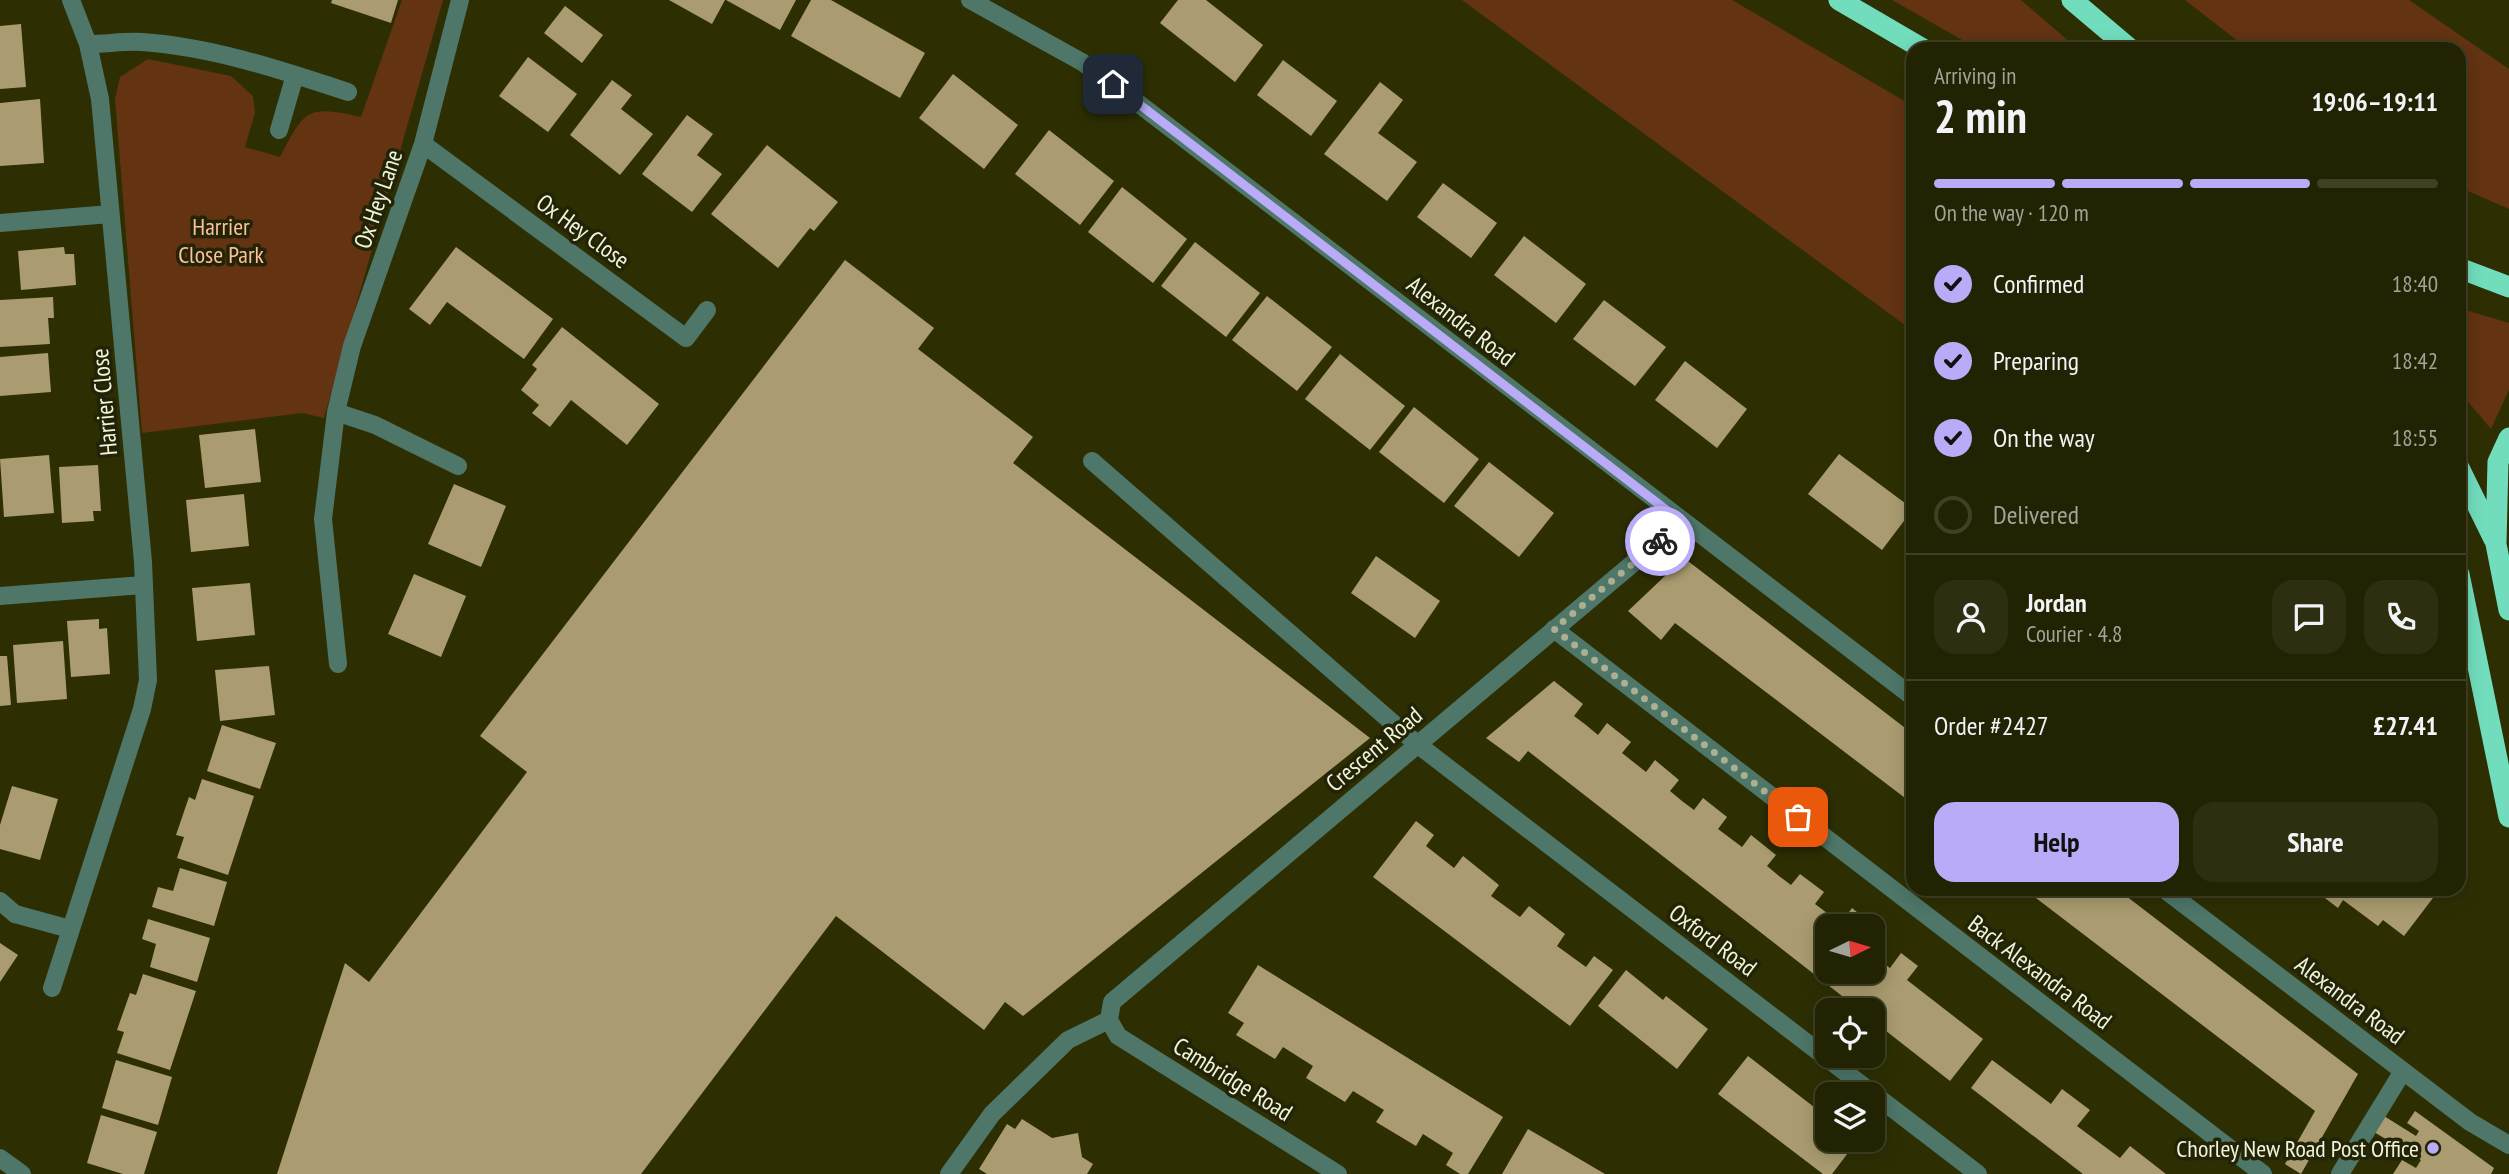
<!DOCTYPE html>
<meta charset="utf-8">
<style>
:root{--surface:#222302;--page:#2e2f11;--text:#f1f3f6;--muted:#a2a499;--line:#3f4024;--accent:#b9abf7}
body{margin:0;font-family:"PT Sans Narrow",sans-serif;background:var(--page);color:var(--text);height:100vh;display:flex;flex-direction:column;font-size:26px;white-space:nowrap}
*{box-sizing:border-box;margin:0}
p{font-size:23px;color:var(--muted)}
.icon{flex:none;width:38px;height:38px;fill:none;stroke:currentColor;stroke-width:2;stroke-linecap:round;stroke-linejoin:round}
.map{position:relative;flex:1;overflow:hidden}
.drawer{position:absolute;left:1906px;top:42px;width:560px;height:854px;display:flex;flex-direction:column;background:var(--surface);border-radius:21px;box-shadow:0 4px 18px #0003,0 0 0 2px var(--line)}
.drawer>*{flex:none}
.needle{width:46px;rotate:85deg}
.fabs{position:absolute;left:1815px;top:914px;display:grid;gap:14px}
.fabs a{display:grid;place-items:center;width:70px;height:70px;border-radius:14px;background:var(--surface);box-shadow:0 4px 18px #0003,0 0 0 2px var(--line);font-size:35px}
.pin{position:absolute;display:grid;place-items:center;width:60px;height:60px;color:#fff;margin:-30px;border-radius:14px;box-shadow:0 4px 10px #0006}
.courier{position:absolute;display:grid;place-items:center;width:70px;height:70px;margin:-35px;border:5px solid #b9abf7;border-radius:50%;background:#fff;color:#222;box-shadow:0 2px 9px #0007}
.overview em{font-style:normal;font-weight:800}
.overview div{display:flex;flex-direction:column-reverse}
.overview{display:flex;align-items:center;justify-content:space-between;height:119px;padding:0 28px}
h1{font-size:46px;font-weight:800;line-height:52px}
.bar{display:grid;grid-template-columns:repeat(4,1fr);gap:10px 7px;align-content:center;height:84px;padding:0 28px}
.bar i{height:9px;border-radius:5px;background:var(--line)}
.bar .current{background:var(--accent)}
.bar p{grid-column:span 4}
.line{display:flex;align-items:center;gap:18px;padding:0 28px;border-top:2px solid var(--line)}
.line div{flex:1}
.round{display:grid;place-items:center;flex:none;width:74px;height:74px;border-radius:21px;background:var(--page)}
ol{padding:0 28px;list-style:none}
li{display:flex;align-items:center;gap:21px;height:77px}
li p{margin-inline-start:auto}
li .icon{padding:7px;border-radius:50%;background:var(--accent);color:#111;stroke-width:4}
li:last-child{color:var(--muted)}
li i{width:38px;height:38px;border:4px solid var(--line);border-radius:50%}
.cta{display:flex;gap:14px;margin-top:auto;padding:14px 28px}
.cta a{flex:1;height:80px;border-radius:21px;background:var(--accent);color:#111;font-size:28px;font-weight:800;line-height:80px;text-align:center}
.cta a+a{background:var(--page);color:var(--text)}
.map>svg:first-child{display:block}
</style>
<div class="map">
<svg width="2509" height="1174" viewBox="0 0 2509 1174">
<rect width="100%" height="100%" fill="#2d2f03"/>
<path fill="#633312" d="M402,0h41l-119,418 -22,-5 -160,20 -27,-334 5,-22 28,-18 83,17 22,20 2,17 -10,34 35,10c25,-48 27,-52 81,-40z
M1462,0h270l181,106v225z
M1892,0h129l57,49h-100z
M2185,0h224l100,69v140l-50,-22v-138h-211z
M2459,308l50,15v67l-18,39 -32,-38z"/>
<path fill="#aa9c70" d="M332,0h66l-7,23 -60,-20z
M669,0h56l-13,24z
M726,0h70l-16,30z
M811,0h20l94,53 -25,45 -109,-62z
M1178,0h28l57,45 -28,37 -75,-59z
M565,6l38,29 -21,28 -38,-30z
M21,24l5,63 -26,2v-63z
M528,57l49,37 -29,38 -49,-36z
M1283,60l54,41 -26,35 -54,-41z
M953,74l65,51 -34,44 -65,-51z
M612,80l20,15 -11,14 32,25 -33,41 -50,-40z
M1380,82l23,18 -25,33 39,29 -30,39 -63,-47z
M40,99l4,64 -44,3v-63z
M687,115l26,19 -16,21 25,19 -30,38 -50,-38z
M1049,130l65,51 -34,44 -65,-51z
M767,145l71,57 -24,29 -4,-3 -32,40 -67,-54z
M1443,183l54,40 -26,35 -54,-41z
M1122,187l65,52 -34,44 -65,-51z
M1524,236l62,48 -30,39 -62,-48z
M1195,242l65,51 -34,44 -65,-51z
M64,247l1,7h9l2,31 -55,5 -3,-39z
M456,247l97,72 -29,40 -77,-57 -17,23 -21,-16z
M845,260l89,68 -16,21 115,88 -20,26 357,275 -347,278 -18,-14 -21,28 -148,-114 -195,258h-364l68,-211 24,19 158,-210 -47,-36z
M1267,296l65,51 -35,44 -65,-51z
M53,297l1,21h-6l2,26 -50,3v-47z
M1604,300l62,47 -31,39 -62,-47z
M562,327l97,77 -32,41 -56,-45 -21,27 -18,-14 7,-8 -18,-15 16,-21 -5,-4z
M48,353l3,39 -51,4v-39z
M1340,354l65,52 -35,44 -65,-51z
M1685,361l62,48 -30,39 -62,-48z
M1414,407l65,52 -35,44 -65,-51z
M255,429l6,53 -56,6 -6,-53z
M1839,454l74,55 -31,41 -74,-56z
M49,455l5,58 -50,4 -4,-58z
M1489,462l65,51 -35,44 -65,-51z
M98,465l3,46h-8l1,10 -32,2 -3,-56z
M454,484l52,22 -25,61 -53,-23z
M244,494l5,52 -58,6 -5,-52z
M1376,556l64,45 -25,37 -64,-45z
M1684,558l229,176v70l-238,-181 -14,17 -33,-29z
M414,574l52,22 -25,61 -53,-23z
M250,583l5,52 -58,6 -5,-53z
M99,619v10l8,-1 3,46 -39,3 -4,-56z
M63,641l4,58 -50,4 -4,-58z
M0,656h7l4,49 -11,1z
M269,666l6,49 -55,6 -5,-51z
M1554,681l29,23 -9,12 12,9 12,10 9,-12 24,19 -9,11 24,19 9,-12 24,20 -9,11 12,10 12,9 9,-12 24,19 -9,12 24,18 9,-12 25,20 -9,11 12,10 12,9 9,-11 24,18 -9,12 12,9 -3,5 10,8h-7v45h45v-16l18,13 11,-15 17,13 -11,14 76,59 -33,42 -78,-61v-10h-12l-332,-259 -9,11 -33,-24z
M222,725l54,18 -16,46 -53,-18z
M202,779l52,17 -26,79 -51,-17 7,-21 -8,-2 13,-38 6,3z
M12,786l46,13 -18,61 -40,-11v-24z
M1416,821l18,14 -8,11 28,22 9,-12 36,29 -8,11 29,21 9,-11 36,28 -8,12 29,21 8,-11 19,14 -43,56 -197,-149z
M180,868l47,14 -13,44 -62,-19 6,-20 15,4z
M2024,889h93l241,185 -57,100 -16,-10 30,-53z
M2313,889h117l6,5 -32,42 -21,-16 -5,6 -35,-26 -5,8z
M1852,908l16,13 -3,5h-26z
M148,919l62,19 -13,44 -47,-15 6,-23 -14,-5z
M0,943l18,12 -18,27z
M1258,965l245,152 -35,57h-8l-14,-9 7,-12 -30,-19 -7,12 -40,-24 8,-12 -31,-19 -8,11 -39,-24 7,-12 -30,-19 -8,12 -39,-24 8,-12 -16,-10z
M1626,970l37,30 3,-4 42,33 -31,40 -79,-63z
M143,974l53,17 -26,79 -53,-17 7,-21 -7,-2 13,-37 6,2z
M1748,1056l79,61v22l30,2 -25,33h-9l-105,-80z
M116,1060l56,17 -14,48 -56,-17z
M1992,1060l59,44 11,-15 28,21 -13,16 43,32 10,-12 36,28h-83l-112,-86z
M2415,1111l79,57 -3,6h-98l9,-14 14,8 5,-8 -47,-28 10,-16 32,20 3,-5 -12,-8z
M101,1115l56,17 -13,42h-21l-36,-11z
M1022,1119l30,19 26,-5 4,24 11,7 -6,10h-100l-8,-5 28,-45 8,5z
M1528,1129l31,18 46,27h-103z"/>
<g fill="none" stroke-linecap="round" stroke-linejoin="round">
<path stroke="#4e7669" stroke-width="18" d="M1092,461l325,283
M1554,629l709,545
M0,901l15,13
M949,1174l43,-60 76,-74 41,-20
M2340,1174l63,-103"/>
<path stroke="#4e7669" stroke-width="18" d="M970,0l112,62 31,22 800,613
M88,44c18,0 36,-3 54,-2 71,5 139,28 206,50
M279,130l16,-55
M423,144l263,194 21,-28
M0,223l110,-9
M336,412l39,13 83,41
M0,596l143,-11
M338,664l-15,-145 13,-107 16,-66 71,-202 37,-144
M1417,744l561,430
M2164,889l306,233 39,23
M15,914l55,15
M52,988l90,-279 6,-29 -5,-118 -43,-463 -12,-55 -17,-44
M0,1158l22,16
M1338,1174l-220,-138 -9,-16 3,-18 570,-480"/>
<path stroke="#71ddbd" stroke-width="21" d="M1839,0l84,49
M2072,0l58,49
M2459,268l50,19
M2509,438l-11,24 -2,82 13,66
M2459,468l35,71
M2459,574l50,243"/>
</g>
<g fill="none" stroke-linecap="round" stroke-linejoin="round">
<path stroke="#acaf90" stroke-width="7" stroke-dasharray="0 12.6" d="M1660,541l-106,88 244,188"/>
<path stroke="#b9abf7" stroke-width="9" d="M1113,84l569,438 -22,19"/>
</g>
<circle fill="#b9abf7" stroke="#232405" stroke-width="2.5" cx="2433" cy="1148" r="7"/>
<g text-anchor="middle" dominant-baseline="central" stroke-width="7" stroke-linejoin="round" paint-order="stroke">
<g font-size="24" fill="#f1f4dc" stroke="#232405">
<text transform="translate(378 199) rotate(-71)">Ox Hey Lane</text>
<text transform="translate(583 231) rotate(36)">Ox Hey Close</text>
<text transform="translate(1461 321) rotate(38)">Alexandra Road</text>
<text transform="translate(104 402) rotate(-95)">Harrier Close</text>
<text transform="translate(1374 749) rotate(-40)">Crescent Road</text>
<text transform="translate(1713 940) rotate(37)">Oxford Road</text>
<text transform="translate(2040 972) rotate(37)">Back Alexandra Road</text>
<text transform="translate(2350 1000) rotate(37)">Alexandra Road</text>
<text transform="translate(1233 1079) rotate(32)">Cambridge Road</text>
</g>
<g font-size="24" fill="#fcc09c" stroke="#232405">
<text x="221" y="226">Harrier<tspan x="221" dy="28">Close Park</tspan></text>
</g>
<g font-size="24" fill="#f1f4dc" stroke="#232405" text-anchor="end">
<text x="2419" y="1148">Chorley New Road Post Office</text>
</g>
</g>
</svg>
<div class="fabs">
<a><svg class="needle" viewBox="-14 -14 28 28"><path d="M0-13l5 13h-10z" fill="#e53935"/><path d="M0 13l5-13h-10z" fill="#a2a499"/></svg></a>
<a><svg class="icon" aria-label="locate" viewBox="0 0 24 24"><circle cx="12" cy="12" r="6"/><path d="M12 2v4M12 18v4M2 12h4M18 12h4"/></svg></a>
<a><svg class="icon" aria-label="layers" viewBox="0 0 24 24"><path d="M12 4l9 5-9 5-9-5zM3 14l9 5 9-5"/></svg></a>
</div>
<div class="pin" style="left:1798px;top:817px;background:#ea580c"><svg class="icon" aria-label="bag" viewBox="0 0 24 24"><path d="M5 8h14l-1 12H6zM9 8a3 3 0 0 1 6 0"/></svg></div>
<div class="pin" style="left:1113px;top:84px;background:#1f2937"><svg class="icon" aria-label="home" viewBox="0 0 24 24"><path d="M3 11l9-7 9 7M6 9v11h12V9"/></svg></div>
<div class="courier" style="left:1660px;top:541px"><svg class="icon" aria-label="bike" viewBox="0 0 24 24"><circle cx="6" cy="16" r="4"/><circle cx="18" cy="16" r="4"/><path d="M6 16l4-8h5l3 8M10 8l3 8H6M13 5h3"/></svg></div>
<section class="drawer">
<div class="overview"><div><h1>2 min</h1><p>Arriving in</p></div><em>19:06–19:11</em></div>
<div class="bar"><i class="current"></i><i class="current"></i><i class="current"></i><i></i><p>On the way · 120 m</p></div>
<ol>
<li><svg class="icon" aria-label="check" viewBox="0 0 24 24"><path d="M5 12l5 5 9-10"/></svg>Confirmed<p>18:40</p></li>
<li><svg class="icon" aria-label="check" viewBox="0 0 24 24"><path d="M5 12l5 5 9-10"/></svg>Preparing<p>18:42</p></li>
<li><svg class="icon" aria-label="check" viewBox="0 0 24 24"><path d="M5 12l5 5 9-10"/></svg>On the way<p>18:55</p></li>
<li><i></i>Delivered</li>
</ol>
<div class="line" style="height:126px"><a class="round"><svg class="icon" aria-label="person" viewBox="0 0 24 24"><circle cx="12" cy="8" r="4"/><path d="M4 21q1-7 8-7t8 7"/></svg></a><div><b>Jordan</b><p>Courier · 4.8</p></div><a class="round"><svg class="icon" aria-label="chat" viewBox="0 0 24 24"><path d="M4 5h16v11H9l-5 4z"/></svg></a><a class="round"><svg class="icon" aria-label="phone" viewBox="0 0 24 24"><path d="M5 4h4l2 5-3 2q2 4 5 5l2-3 5 2v4C11 20 4 13 5 4z"/></svg></a></div>
<div class="line" style="height:91px"><div>Order #2427</div><b>£27.41</b></div>
<div class="cta"><a>Help</a><a>Share</a></div>
</section>
</div>
